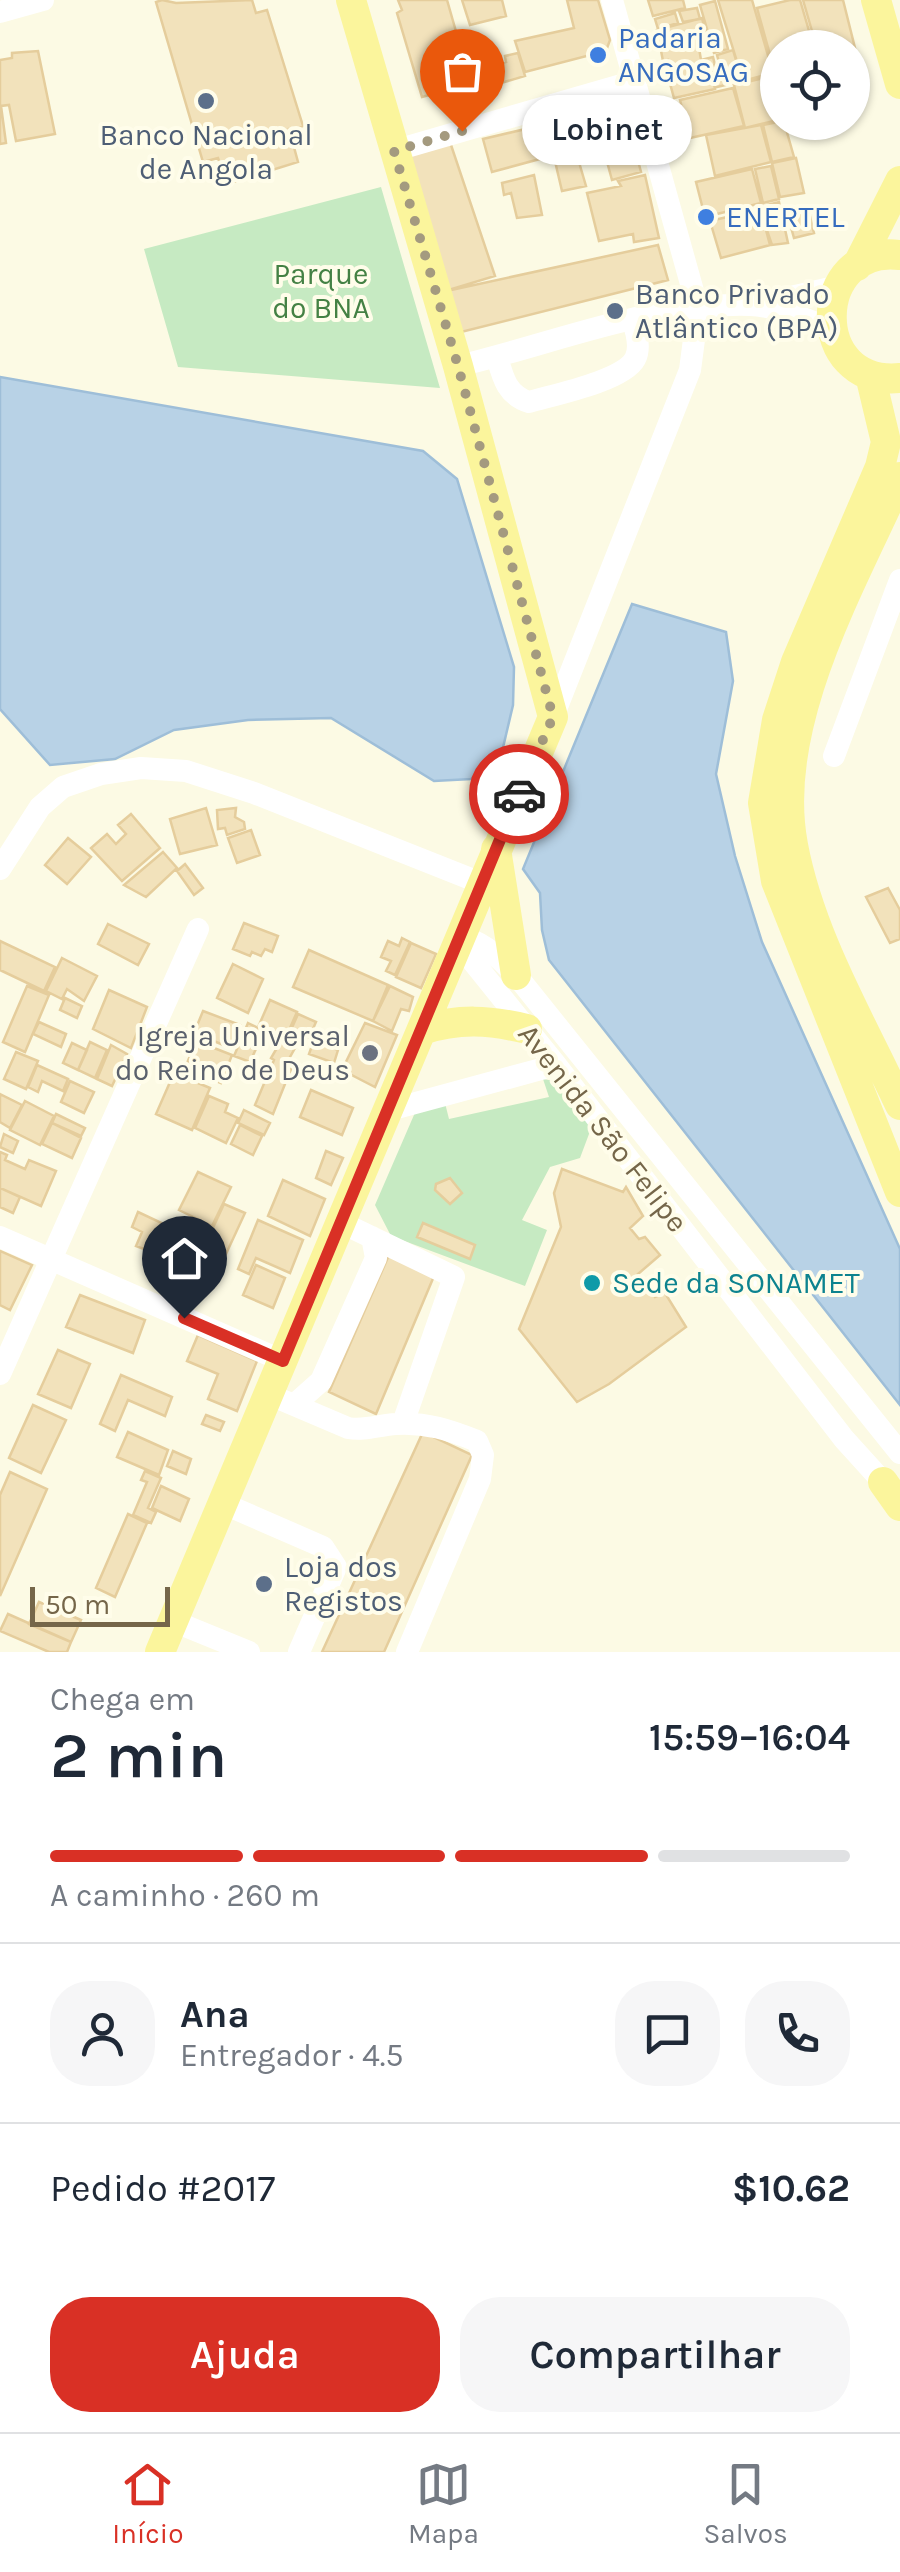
<!DOCTYPE html>
<html lang="pt">
<meta charset="utf-8">
<style>
:root{--surface:#fff;--page:#f6f6f7;--text:#1f2937;--muted:#747a83;--line:#e0e1e3;--accent:#d93025}
body{margin:0;font-family:Karla,sans-serif;background:var(--page);color:var(--text);height:100vh;display:flex;flex-direction:column;font-size:38px;white-space:nowrap}
*{box-sizing:border-box;margin:0}
p{font-size:32px;color:var(--muted)}
.icon{flex:none;width:55px;height:55px;fill:none;stroke:currentColor;stroke-width:2;stroke-linecap:round;stroke-linejoin:round}
.map{position:relative;height:1652px;overflow:hidden}
.details{display:flex;flex-direction:column;background:var(--surface);flex:1}
.details>*{flex:none}
.tools{position:absolute;left:760px;top:30px;display:grid;gap:20px}
.tools a{display:grid;place-items:center;width:110px;height:110px;border-radius:50%;background:var(--surface);box-shadow:0 2px 8px #0004;font-size:50px}
.scale{position:absolute;left:30px;bottom:25px;width:140px;box-sizing:border-box;padding-left:10px;border:5px solid #756649;border-top:0;font-size:28px;line-height:35px;white-space:nowrap;color:#756649;-webkit-text-stroke:8px #fffdea;paint-order:stroke}
.pin{position:absolute;display:grid;place-items:center;width:85px;height:85px;color:#fff;margin:-102px -42px;border-radius:50% 50% 50% 0;rotate:-45deg;box-shadow:0 0 10px #0007}
.pin .icon{rotate:45deg}
.courier{position:absolute;display:grid;place-items:center;width:100px;height:100px;margin:-50px;border:8px solid #d93025;border-radius:50%;background:#fff;color:#222;box-shadow:0 2px 12px #0007}
.bubble{position:absolute;height:70px;border-radius:35px;background:var(--surface);box-shadow:0 2px 8px #0004;font-size:32px;font-weight:600;line-height:70px;text-align:center}
.headline em{font-style:normal;font-weight:600}
.headline div{display:flex;flex-direction:column-reverse}
.headline{display:flex;align-items:center;justify-content:space-between;height:170px;padding:0 50px}
h1{font-size:65px;font-weight:600;line-height:75px}
.bar{display:grid;grid-template-columns:repeat(4,1fr);gap:15px 10px;align-content:center;height:120px;padding:0 50px}
.bar i{height:12px;border-radius:8px;background:var(--line)}
.bar .active{background:var(--accent)}
.bar p{grid-column:span 4}
.line{display:flex;align-items:center;gap:25px;padding:0 50px;border-top:2px solid var(--line)}
.line div{flex:1}
.round{display:grid;place-items:center;flex:none;width:105px;height:105px;border-radius:40px;background:var(--page)}
.button{display:flex;gap:20px;margin-top:auto;padding:20px 50px}
.button a{flex:1;height:115px;border-radius:40px;background:var(--accent);color:#fff;font-size:40px;font-weight:600;line-height:115px;text-align:center}
.button a+a{background:var(--page);color:var(--text)}
.dock{display:flex;justify-content:space-around;align-items:center;height:140px;border-top:2px solid var(--line);background:var(--surface);font-size:28px;color:var(--muted)}
.dock a{display:grid;justify-items:center;gap:5px}
.dock .active{color:var(--accent)}
.map>svg:first-child{display:block}
</style>
<div class="map">
<svg width="900" height="1652" viewBox="0 0 900 1652">
<rect width="100%" height="100%" fill="#fcfae4"/>
<path fill="#c6eac2" d="M381,187l59,201 -262,-21 -34,-118z
M543,1079l11,2 38,45 -12,32 -30,9 -28,53 25,10 -22,56 -134,-50 -16,-31 42,-97 28,-5 4,16 100,-22z"/>
<path fill="#b8d2e6" stroke="#9ebed8" stroke-width="2.5" d="M0,377l423,74 34,28 57,188 -1,38 -12,51 -30,23 -37,2 -103,-63 -83,2 -74,10 -59,29 -65,6 -50,-56z
M632,604l94,28 7,49 -17,93 19,82 27,86 138,307v156l-351,-445 -7,-30 -2,-37 -17,-24z"/>
<path fill="#f2e2bb" stroke="#e5cd9c" stroke-width="2.5" d="M162,0l14,3 76,-3 4,13 11,-3 36,116 -14,3 9,33 -71,22 -9,-26 -15,4 -47,-160z
M398,0h49l24,84 -49,13 -25,-84 5,-3z
M462,0h40l4,16 -36,9z
M567,0h31l12,40 -4,11 -81,21 -10,-31 59,-13z
M648,0h35l2,8 -32,8z
M718,0h34l21,73 -30,8z
M790,0h10l14,48h-36v12l-6,2 -15,-54z
M803,0h40l12,48h-30l-3,-13 -8,3z
M715,1l13,48 -14,4 -14,-48z
M697,8l3,11 -17,3 -4,-11z
M675,13l3,10 -20,6 -3,-10z
M702,18l7,29 -10,1 2,12 12,-3 2,8 -5,2 5,22 -41,9 -8,-29 3,-2 -1,-7 -5,1 -6,-31z
M483,44l5,22 18,-4 -1,-6 13,-3 7,23 -48,14 -7,-43z
M733,50l9,31 -25,6 -5,-19 8,-2 -3,-11z
M38,51l17,83 -39,7 -7,-36 -8,1 5,37 -6,1v-84l12,-2v-5z
M773,76l5,18v26l-33,8 -11,-43z
M733,88l11,38 -54,12 -10,-38z
M613,106l11,3 17,63 -29,8 -11,-40 -20,6 -8,-29z
M572,118l8,30 -88,24 -9,-33z
M778,122h6l10,35 -22,5 -9,-37z
M761,125l10,37 -56,14 -9,-41z
M450,142l45,134 -53,16 -40,-137z
M576,152l10,34 -24,5 -8,-34z
M796,158l8,35 -24,4 -8,-34z
M771,166l8,33 -16,4 -8,-34z
M752,169l9,34 -56,14 -9,-35z
M534,175l8,40 -25,3 -6,-25 -7,2 -2,-12z
M645,175l14,63 -25,4 -1,-8 -34,7 -12,-48 34,-7 -3,-5z
M779,202l9,41 -16,2 -13,-38z
M808,208l6,25 -20,5 -7,-25z
M740,214l3,14 20,-9 7,26 -49,13 -11,-37z
M658,245l10,35 -215,54 -11,-42z
M206,808l11,37 -37,9 -10,-35z
M236,808l-1,9 9,5 1,7 -18,6 -2,-7 -7,1 -1,-19z
M131,814l29,34 -38,33 -31,-33 16,-14 9,10 10,-10 -8,-9z
M251,830l9,25 -23,8 -9,-25z
M68,838l23,19 -24,27 -22,-19z
M163,852l14,16 -31,29 -22,-12z
M185,864l18,24 -9,7 -17,-24z
M888,888l12,22v29l-10,4 -24,-46z
M244,923l34,13 -6,16 -7,-3 -4,7 -9,-4 -2,4 -17,-7z
M108,924l41,20 -11,21 -40,-21z
M402,938l8,4 -15,33 -9,-4 5,-10 -10,-4 7,-16 11,5z
M0,941l55,26 -11,24 -44,-21z
M411,943l25,11 -15,34 -25,-11z
M309,950l79,35 -15,36 -80,-34z
M62,958l35,18 -13,25 -17,-12 -5,10 -16,-8z
M233,964l30,15 -15,34 -31,-15z
M27,986l22,9 -24,57 -22,-10z
M390,986l23,11 -4,14 -8,-2 -9,22 -19,-10z
M109,990l38,17 -16,41 -38,-19z
M65,998l17,8 -5,12 -17,-8z
M270,1000l27,12 -11,25 -27,-12z
M203,1011l37,14 -9,23 -37,-15z
M298,1014l18,8 -11,25 -18,-8z
M39,1022l27,12 -5,13 -28,-13z
M248,1023l16,8 -14,31 -16,-6z
M365,1023l32,12 -22,52 -33,-17z
M314,1040l24,10 -4,13 -25,-9z
M196,1041l36,14 -11,28 -36,-15z
M281,1041l14,7 -10,18 6,3 -18,45 -18,-9 19,-45 -3,-2z
M90,1042l17,8 -12,28 -17,-8z
M72,1043l15,7 -9,20 -15,-7z
M111,1045l16,9 -15,32 -15,-7z
M16,1052l22,9 -12,28 -22,-10z
M37,1065l31,14 -5,12 -21,-10 -4,11 -10,-5z
M174,1073l36,15 -18,42 -36,-16z
M70,1081l24,11 -10,21 -23,-11z
M311,1090l42,18 -11,27 -42,-18z
M0,1094l22,11 -12,23 -10,-6z
M209,1096l19,8 -3,8 13,6 -12,25 -31,-15z
M25,1101l29,15 -14,29 -30,-15z
M244,1110l26,13 -6,12 -26,-12z
M56,1114l29,14 -4,8 -29,-13z
M52,1123l29,15 -9,20 -30,-14z
M240,1125l22,11 -9,19 -22,-11z
M4,1134l14,7 -5,12 -13,-6z
M326,1151l17,7 -12,27 -15,-7z
M0,1152l7,3 -2,5 20,9 4,-9 27,11 -15,35 -41,-18z
M562,1169l61,23 3,-5 17,29 -13,12 9,11 6,-2 15,18 -22,19 17,23 10,-4 21,34 -77,57 -32,18 -58,-73 42,-102 -7,-34z
M198,1172l33,15 -19,39 -33,-16z
M450,1178l12,15 -12,11 -15,-14 1,-6z
M283,1180l42,19 -15,37 -42,-20z
M0,1188l20,9 -7,16 -13,-6z
M224,1204l21,9 -32,69 -20,-11z
M138,1212l28,13 -12,28 -18,-7 6,-14 -10,-5z
M258,1220l45,20 -13,33 -34,-15 -7,16 -11,-5z
M423,1223l52,22 -5,14 -53,-22z
M0,1251l32,14 -22,45 -10,-5z
M389,1255l45,21 -58,138 -47,-22z
M256,1265l29,13 -12,30 -30,-13z
M80,1295l65,25 -12,33 -67,-26z
M198,1335l59,26 -20,50 -29,-12 10,-25 -31,-13z
M58,1350l32,14 -19,44 -33,-14z
M121,1375l51,22 -7,19 -37,-16 -13,31 -15,-7z
M33,1405l33,15 -25,53 -32,-15z
M206,1415l18,7 -4,9 -18,-7z
M128,1432l40,18 -9,25 -42,-18z
M423,1432l49,23 -88,197h-62z
M173,1451l18,8 -5,15 -19,-8z
M145,1471l16,7 -13,30 8,4 -5,11 -18,-8 14,-33 -6,-2z
M10,1472l37,17 -47,107v-101z
M161,1486l28,13 -9,22 -28,-13z
M128,1514l19,9 -32,74 -19,-9z
M39,1602l42,18 -10,22 -42,-18z
M8,1614l63,28 -4,10h-18l-49,-21z"/>
<g fill="none" stroke-linecap="round" stroke-linejoin="round">
<path stroke="#fff" stroke-width="22" d="M0,12l43,-12
M393,151l242,-70
M760,304l79,-18
M497,357c6,21 10,38 32,45 24,-7 94,-21 106,-43 6,-11 1,-29 -3,-40
M458,366c95,-22 193,-64 292,-61 28,1 55,15 81,23
M553,717l137,-347 8,-61 -86,-309
M834,756l66,-176
M0,869l40,-62 23,-20 38,-13 40,-6 45,3 68,22 227,90
M460,938c24,2 39,21 56,37l384,478
M458,943l98,122 288,374 49,54
M386,1111l170,-46
M340,1222l114,55 -51,146
M0,1237l283,124
M0,1374l198,-445
M268,1394l80,34c17,3 31,-3 48,-4 30,-2 54,6 81,17l6,14 -3,24 -73,173
M294,1405l27,-24 55,-123 -4,-21
M222,1503l101,44 13,20 -37,85
M173,1621l76,31"/>
<path stroke="#fbf59c" stroke-width="30" d="M876,0l24,84
M900,255c-89,-11 -93,132 0,123
M857,266l43,-85
M870,375l16,67 -6,25 -84,195 -19,58 -14,83 13,78 124,311
M900,477c-48,107 -130,247 -107,368 17,91 68,176 107,260
M496,849l20,126
M422,1030c37,-12 67,-10 105,-1
M883,1482l17,24
M160,1652l393,-935 -95,-351 -107,-366"/>
</g>
<g fill="none" stroke-linecap="round" stroke-linejoin="round">
<path stroke="#a49a7f" stroke-width="10" stroke-dasharray="0 18" d="M462,131l-68,20 64,215 95,351 -34,77"/>
<path stroke="#d93025" stroke-width="12" d="M184,1318l99,43 236,-567"/>
</g>
<g fill="#3f7fe0" stroke="#fffdea" stroke-width="4">
<circle cx="598" cy="55" r="10"/>
<circle cx="706" cy="217" r="10"/>
</g>
<g fill="#5c6f8a" stroke="#fffdea" stroke-width="4">
<circle cx="206" cy="101" r="10"/>
<circle cx="615" cy="311" r="10"/>
<circle cx="264" cy="1584" r="10"/>
</g>
<circle fill="#6b7280" stroke="#fffdea" stroke-width="4" cx="370" cy="1053" r="10"/>
<circle fill="#0f9aa8" stroke="#fffdea" stroke-width="4" cx="592" cy="1283" r="10"/>
<g text-anchor="middle" dominant-baseline="central" stroke-width="8" stroke-linejoin="round" paint-order="stroke">
<g font-size="30" fill="#366cbe" stroke="#fffdea" text-anchor="start">
<text x="618" y="38">Padaria<tspan x="618" dy="34">ANGOSAG</tspan></text>
<text x="726" y="217">ENERTEL</text>
</g>
<g font-size="30" fill="#4e5e75" stroke="#fffdea" text-anchor="start">
<text x="206" y="135" text-anchor="middle">Banco Nacional<tspan x="206" dy="34">de Angola</tspan></text>
<text x="635" y="294">Banco Privado<tspan x="635" dy="34">Atlântico (BPA)</tspan></text>
<text x="284" y="1567">Loja dos<tspan x="284" dy="34">Registos</tspan></text>
</g>
<g font-size="30" fill="#448144" stroke="#fffdea">
<text x="321" y="274">Parque<tspan x="321" dy="34">do BNA</tspan></text>
</g>
<g font-size="30" fill="#5b616d" stroke="#fffdea" text-anchor="end">
<text x="350" y="1036">Igreja Universal<tspan x="350" dy="34">do Reino de Deus</tspan></text>
</g>
<g font-size="30" fill="#756649" stroke="#fffdea">
<text transform="translate(603 1128) rotate(52)">Avenida São Felipe</text>
</g>
<g font-size="30" fill="#0d838f" stroke="#fffdea" text-anchor="start">
<text x="612" y="1283">Sede da SONAMET</text>
</g>
</g>
</svg>
<div class="tools">
<a><svg class="icon" aria-label="locate" viewBox="0 0 24 24"><circle cx="12" cy="12" r="6"/><path d="M12 2v4M12 18v4M2 12h4M18 12h4"/></svg></a>
</div>
<div class="scale">50 m</div>
<div class="pin" style="left:462px;top:131px;background:#ea580c"><svg class="icon" aria-label="bag" viewBox="0 0 24 24"><path d="M5 8h14l-1 12H6zM9 8a3 3 0 0 1 6 0"/></svg></div>
<div class="pin" style="left:184px;top:1318px;background:#1f2937"><svg class="icon" aria-label="home" viewBox="0 0 24 24"><path d="M3 11l9-7 9 7M6 9v11h12V9"/></svg></div>
<div class="courier" style="left:519px;top:794px"><svg class="icon" aria-label="car" viewBox="0 0 24 24"><path d="M5 17H2v-5l4-1 3-4h7l3 4 3 1v5h-3M9 17h6M6 11h13"/><circle cx="7" cy="17" r="2"/><circle cx="17" cy="17" r="2"/></svg></div>
<div class="bubble" style="left:522px;top:95px;width:170px">Lobinet</div>
</div>
<section class="details">
<div class="headline"><div><h1>2 min</h1><p>Chega em</p></div><em>15:59–16:04</em></div>
<div class="bar"><i class="active"></i><i class="active"></i><i class="active"></i><i></i><p>A caminho · 260 m</p></div>
<div class="line" style="height:180px"><a class="round"><svg class="icon" aria-label="person" viewBox="0 0 24 24"><circle cx="12" cy="8" r="4"/><path d="M4 21q1-7 8-7t8 7"/></svg></a><div><b>Ana</b><p>Entregador · 4.5</p></div><a class="round"><svg class="icon" aria-label="chat" viewBox="0 0 24 24"><path d="M4 5h16v11H9l-5 4z"/></svg></a><a class="round"><svg class="icon" aria-label="phone" viewBox="0 0 24 24"><path d="M5 4h4l2 5-3 2q2 4 5 5l2-3 5 2v4C11 20 4 13 5 4z"/></svg></a></div>
<div class="line" style="height:130px"><div>Pedido #2017</div><b>$10.62</b></div>
<div class="button"><a>Ajuda</a><a>Compartilhar</a></div>
</section>
<nav class="dock">
<a class="active"><svg class="icon" aria-label="home" viewBox="0 0 24 24"><path d="M3 11l9-7 9 7M6 9v11h12V9"/></svg>Início</a>
<a><svg class="icon" aria-label="map" viewBox="0 0 24 24"><path d="M3 6l6-2 6 2 6-2v14l-6 2-6-2-6 2zM9 4v14M15 6v14"/></svg>Mapa</a>
<a><svg class="icon" aria-label="saved" viewBox="0 0 24 24"><path d="M7 4h10v16l-5-4-5 4z"/></svg>Salvos</a>
</nav>
